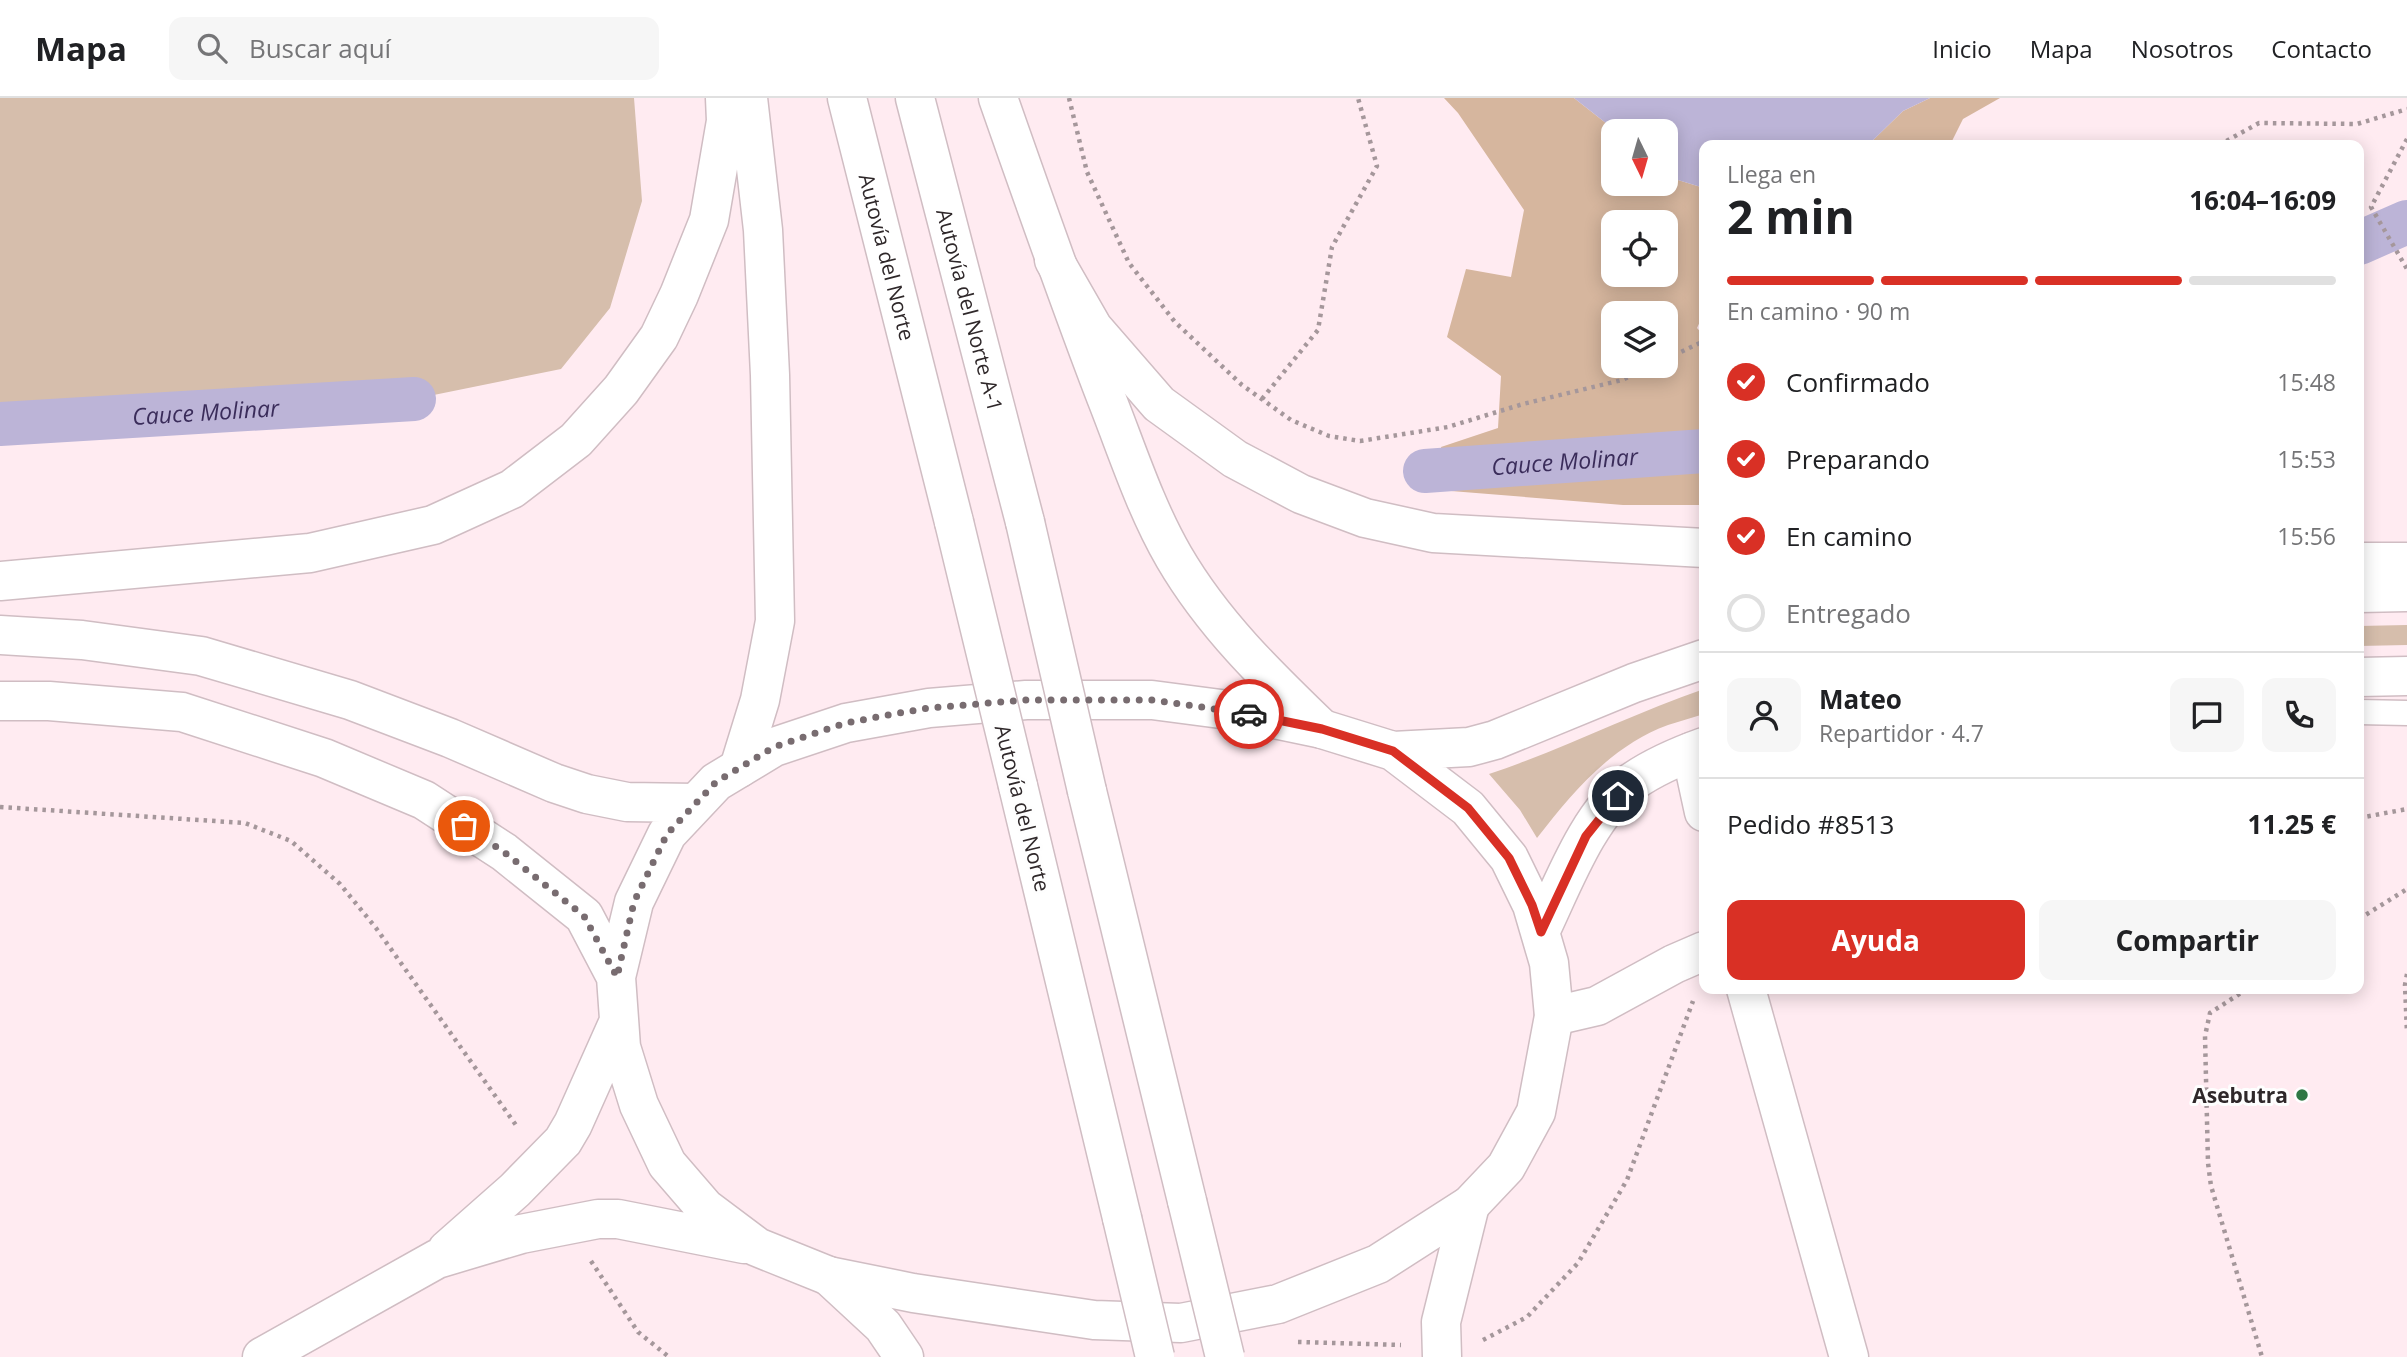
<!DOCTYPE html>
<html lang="es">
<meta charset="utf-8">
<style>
:root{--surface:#fff;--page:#f6f6f6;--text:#202124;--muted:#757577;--line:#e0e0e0;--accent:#d93025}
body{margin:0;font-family:"Open Sans",sans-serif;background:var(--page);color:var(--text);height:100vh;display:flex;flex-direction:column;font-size:26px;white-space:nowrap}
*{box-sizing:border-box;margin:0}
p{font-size:23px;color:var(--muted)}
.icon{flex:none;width:38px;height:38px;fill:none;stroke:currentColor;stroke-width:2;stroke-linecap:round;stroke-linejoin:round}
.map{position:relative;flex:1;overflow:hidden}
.side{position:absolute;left:1699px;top:42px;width:665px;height:854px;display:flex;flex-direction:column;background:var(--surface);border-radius:14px;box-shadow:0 4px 18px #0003}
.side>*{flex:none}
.needle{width:46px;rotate:175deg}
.fabs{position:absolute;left:1601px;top:21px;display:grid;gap:14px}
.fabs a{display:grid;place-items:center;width:77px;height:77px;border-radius:14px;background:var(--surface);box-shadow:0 4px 18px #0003;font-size:35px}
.pin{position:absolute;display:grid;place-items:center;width:60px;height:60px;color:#fff;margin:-30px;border:4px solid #fff;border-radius:50%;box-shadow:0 2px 7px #0007}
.courier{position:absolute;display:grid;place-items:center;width:70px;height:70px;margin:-35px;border:5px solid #d93025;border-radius:50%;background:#fff;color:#222;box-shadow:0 2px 9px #0007}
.headline em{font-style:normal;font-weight:700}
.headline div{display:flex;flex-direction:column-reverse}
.headline{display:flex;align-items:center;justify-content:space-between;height:119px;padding:0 28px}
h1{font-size:46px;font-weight:700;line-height:52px}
.bar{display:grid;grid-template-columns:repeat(4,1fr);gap:10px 7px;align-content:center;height:84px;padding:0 28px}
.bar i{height:9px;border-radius:5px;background:var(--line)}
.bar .selected{background:var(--accent)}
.bar p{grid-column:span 4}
.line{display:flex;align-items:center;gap:18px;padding:0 28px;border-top:2px solid var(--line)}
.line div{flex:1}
.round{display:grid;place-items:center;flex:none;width:74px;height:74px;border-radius:14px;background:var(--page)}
ol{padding:0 28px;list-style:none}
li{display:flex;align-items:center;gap:21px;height:77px}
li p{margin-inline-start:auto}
li .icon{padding:7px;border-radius:50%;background:var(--accent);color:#fff;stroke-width:4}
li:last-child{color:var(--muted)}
li i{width:38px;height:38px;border:4px solid var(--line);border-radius:50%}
.action{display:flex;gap:14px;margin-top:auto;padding:14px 28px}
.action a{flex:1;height:80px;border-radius:14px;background:var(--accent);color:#fff;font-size:28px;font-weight:700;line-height:80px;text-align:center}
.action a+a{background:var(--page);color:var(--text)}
header{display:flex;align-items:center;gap:42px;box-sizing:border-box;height:98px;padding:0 35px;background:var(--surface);border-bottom:2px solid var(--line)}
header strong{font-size:33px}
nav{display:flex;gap:38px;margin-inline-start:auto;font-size:24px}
.search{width:490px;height:63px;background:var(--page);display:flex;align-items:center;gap:18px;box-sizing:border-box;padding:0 24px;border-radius:14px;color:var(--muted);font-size:26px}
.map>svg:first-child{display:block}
</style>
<header>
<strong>Mapa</strong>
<div class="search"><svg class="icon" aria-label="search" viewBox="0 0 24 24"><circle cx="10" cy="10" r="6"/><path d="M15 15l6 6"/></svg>Buscar aquí</div>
<nav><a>Inicio</a><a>Mapa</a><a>Nosotros</a><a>Contacto</a></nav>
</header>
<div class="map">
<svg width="2407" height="1259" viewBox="0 0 2407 1259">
<rect width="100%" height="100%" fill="#ffebf1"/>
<path fill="#d6beac" d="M0,0h634l8,103 -32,107 -49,61 -147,30 -414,25z
M2407,527v20l-48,1v-20z
M1704,591v25c-12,4 -24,7 -36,11 -57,21 -95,67 -131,113l-17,-28 -31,-36c73,-24 142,-60 215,-85z"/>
<path fill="#d6b69e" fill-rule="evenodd" d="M1444,0h130l42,33h-2v53h52v-14l12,10 26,8v125l-7,15 7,8v169h-81l-172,-14 -10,-44 57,-19 3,-52 -54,-39 19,-68 45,8 13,-67 -66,-97zM1614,124h52v53h-52zM1614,215h52v53h-52z
M1930,0h70l-37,21 -13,26h-82l35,-34z"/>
<path fill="#bcb4d7" d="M1574,0h356l-27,13 -35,34h-164v43l-26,-8 -12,-10v-39h-50z"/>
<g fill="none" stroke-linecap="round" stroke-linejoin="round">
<g stroke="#bcb4d7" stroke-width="44">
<path d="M2359,145l48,-21"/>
<path id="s1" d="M0,326l414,-25"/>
<path id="s2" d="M1425,373l279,-20"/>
</g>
<g stroke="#d0bdc3" stroke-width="27">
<path id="service" d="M2359,614l48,1"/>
</g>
<g stroke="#d0bdc3" stroke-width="41">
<path id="minor" d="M1691,654l13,60
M1746,891l103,368
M1554,918l43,-10 77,-42 30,-13"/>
</g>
<g stroke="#d0bdc3" stroke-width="41">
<path id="trunk" d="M2359,495l48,-1
M0,537l82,5 119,16 149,44 100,38 104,45 33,11 40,8 69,1
M2359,579l48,-1
M1026,602h126l84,11 86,18 71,22 75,57 41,50 23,47 17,58 5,53 -18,96 -30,55 -36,38 -92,59 -100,40 -97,19 -87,-3 -181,-27 -84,-17 -72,-29 -52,-39 -38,-44 -28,-59 -18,-58 -5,-70 18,-75 33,-68 49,-52 58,-35 72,-24 83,-15z
M0,603h49l133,11 142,46 100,42 80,52 80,64 32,61
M1393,653l76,-4 26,-7 139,-57 70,-24
M1540,834c23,-48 49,-119 92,-150 23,-16 47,-26 72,-35
M447,1152l68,-60 48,-49 10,-17 46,-103
M262,1259l175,-98 84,-25 77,-15h20l126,25"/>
</g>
<g stroke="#d0bdc3" stroke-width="41">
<g id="motorway">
<path id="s3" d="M847,0l107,424"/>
<path id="s4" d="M915,0l110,424"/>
<path d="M998,0c35,100 70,200 108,299 21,53 39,110 68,160 39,67 93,119 148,172"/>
<path d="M1054,162l39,68 66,76 76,55 66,35 64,24 68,15 271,15"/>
<path d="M2359,464h48"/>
<path d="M0,483l310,-28 123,-28 79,-36 64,-49 45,-50 38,-53 20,-42 30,-75 17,-99 -1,-23"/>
<path d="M739,670l21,-68 15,-79 -5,-246 -7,-145 -15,-132"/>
<path d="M1018,688l104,432"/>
<path d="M1087,693l100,410"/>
<path d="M829,1178l54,50 21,31"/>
<path d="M1442,1259l-1,-35 29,-117"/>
</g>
</g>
<path stroke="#a5979b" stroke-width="4.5" stroke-dasharray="3.5 5" stroke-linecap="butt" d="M1069,0l18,74 42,91 46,59 67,63 49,35 38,16 31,5 88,-14 75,-23 99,-24 29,-14
M2407,41l-36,68 36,62
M2219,47l40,-22 98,1 50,-15
M1666,261l38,-18
M1262,301l56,-69 14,-83 45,-81 -19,-68
M0,709l245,16 46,18 49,43 36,44 142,200
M2359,720l48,-9
M2359,821l48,-30
M2407,876l-2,11 2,48
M2247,891l-37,24 -5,23 3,127 3,23 51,171
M591,1163l47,71 31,25
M1483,1242l44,-23 51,-54 49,-83 66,-179
M1298,1244l103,3"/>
<use href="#service" stroke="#fff" stroke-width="24"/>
<use href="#minor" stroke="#fff" stroke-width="38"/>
<use href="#trunk" stroke="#fff" stroke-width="38"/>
<use href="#motorway" stroke="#fff" stroke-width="38"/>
<g stroke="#d0bdc3" stroke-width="41" stroke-linecap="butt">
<path id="motorway-bridge" d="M954,424l64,264
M1025,424l62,269
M1187,1103l38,156
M1122,1120l33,139"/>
</g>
<use href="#motorway-bridge" stroke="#fff" stroke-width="38"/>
</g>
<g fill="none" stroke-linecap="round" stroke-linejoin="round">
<path stroke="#786c70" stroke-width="7" stroke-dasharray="0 12.6" d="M464,728l40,26 80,64 33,61 17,-75 33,-68 49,-52 58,-35 72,-24 42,-8 41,-7 97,-8h127l96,14"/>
<path stroke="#d93025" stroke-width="9" d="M1249,616l73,15 71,22 75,57 41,50 23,47 9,27 45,-96 32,-40"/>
</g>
<circle fill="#2f7845" stroke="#fefefe" stroke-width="2.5" cx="2302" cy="997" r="7"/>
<g text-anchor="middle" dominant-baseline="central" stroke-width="6" stroke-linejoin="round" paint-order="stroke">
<g font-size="21" fill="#2f282a" stroke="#fefefe">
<text stroke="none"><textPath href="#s3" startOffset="164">Autovía del Norte</textPath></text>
<text stroke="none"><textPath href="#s4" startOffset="219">Autovía del Norte A-1</textPath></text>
<text transform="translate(1023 710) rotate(76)">Autovía del Norte</text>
</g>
<g font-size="21" font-weight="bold" fill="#2f282a" stroke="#fefefe" text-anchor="end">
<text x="2288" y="997">Asebutra</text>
</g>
<g font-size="23" font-style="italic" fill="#3a2c5a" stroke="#fefefe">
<text stroke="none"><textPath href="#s1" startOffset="206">Cauce Molinar</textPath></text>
<text stroke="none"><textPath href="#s2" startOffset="140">Cauce Molinar</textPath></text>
</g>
</g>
</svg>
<div class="fabs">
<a><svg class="needle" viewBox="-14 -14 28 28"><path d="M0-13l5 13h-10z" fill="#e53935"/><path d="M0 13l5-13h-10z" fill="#757577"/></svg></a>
<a><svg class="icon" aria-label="locate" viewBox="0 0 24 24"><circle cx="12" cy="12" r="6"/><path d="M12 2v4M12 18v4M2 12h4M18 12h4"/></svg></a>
<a><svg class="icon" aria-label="layers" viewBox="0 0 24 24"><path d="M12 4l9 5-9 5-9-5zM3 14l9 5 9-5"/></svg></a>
</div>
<div class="pin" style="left:464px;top:728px;background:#ea580c"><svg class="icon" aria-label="bag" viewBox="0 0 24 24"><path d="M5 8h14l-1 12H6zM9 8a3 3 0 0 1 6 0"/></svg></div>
<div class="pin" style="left:1618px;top:698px;background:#1f2937"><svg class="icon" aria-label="home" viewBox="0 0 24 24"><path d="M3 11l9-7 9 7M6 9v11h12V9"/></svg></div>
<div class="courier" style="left:1249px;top:616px"><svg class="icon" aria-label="car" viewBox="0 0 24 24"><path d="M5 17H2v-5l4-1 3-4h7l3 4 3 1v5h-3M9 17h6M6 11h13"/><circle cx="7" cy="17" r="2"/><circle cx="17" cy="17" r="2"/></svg></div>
<section class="side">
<div class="headline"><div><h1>2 min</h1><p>Llega en</p></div><em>16:04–16:09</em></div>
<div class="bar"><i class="selected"></i><i class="selected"></i><i class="selected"></i><i></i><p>En camino · 90 m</p></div>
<ol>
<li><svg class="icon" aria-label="check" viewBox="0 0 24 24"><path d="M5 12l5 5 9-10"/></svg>Confirmado<p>15:48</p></li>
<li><svg class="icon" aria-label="check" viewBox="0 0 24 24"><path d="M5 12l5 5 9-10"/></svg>Preparando<p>15:53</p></li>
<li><svg class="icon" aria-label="check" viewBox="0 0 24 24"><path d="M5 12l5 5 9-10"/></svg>En camino<p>15:56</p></li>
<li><i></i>Entregado</li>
</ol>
<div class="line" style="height:126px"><a class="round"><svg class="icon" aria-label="person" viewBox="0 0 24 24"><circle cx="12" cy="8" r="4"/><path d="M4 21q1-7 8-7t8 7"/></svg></a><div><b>Mateo</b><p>Repartidor · 4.7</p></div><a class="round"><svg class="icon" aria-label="chat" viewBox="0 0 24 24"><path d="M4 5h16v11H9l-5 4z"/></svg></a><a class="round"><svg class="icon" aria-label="phone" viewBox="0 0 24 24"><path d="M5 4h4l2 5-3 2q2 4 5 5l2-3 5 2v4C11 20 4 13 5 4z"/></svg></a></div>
<div class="line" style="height:91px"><div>Pedido #8513</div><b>11.25 €</b></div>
<div class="action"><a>Ayuda</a><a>Compartir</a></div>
</section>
</div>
